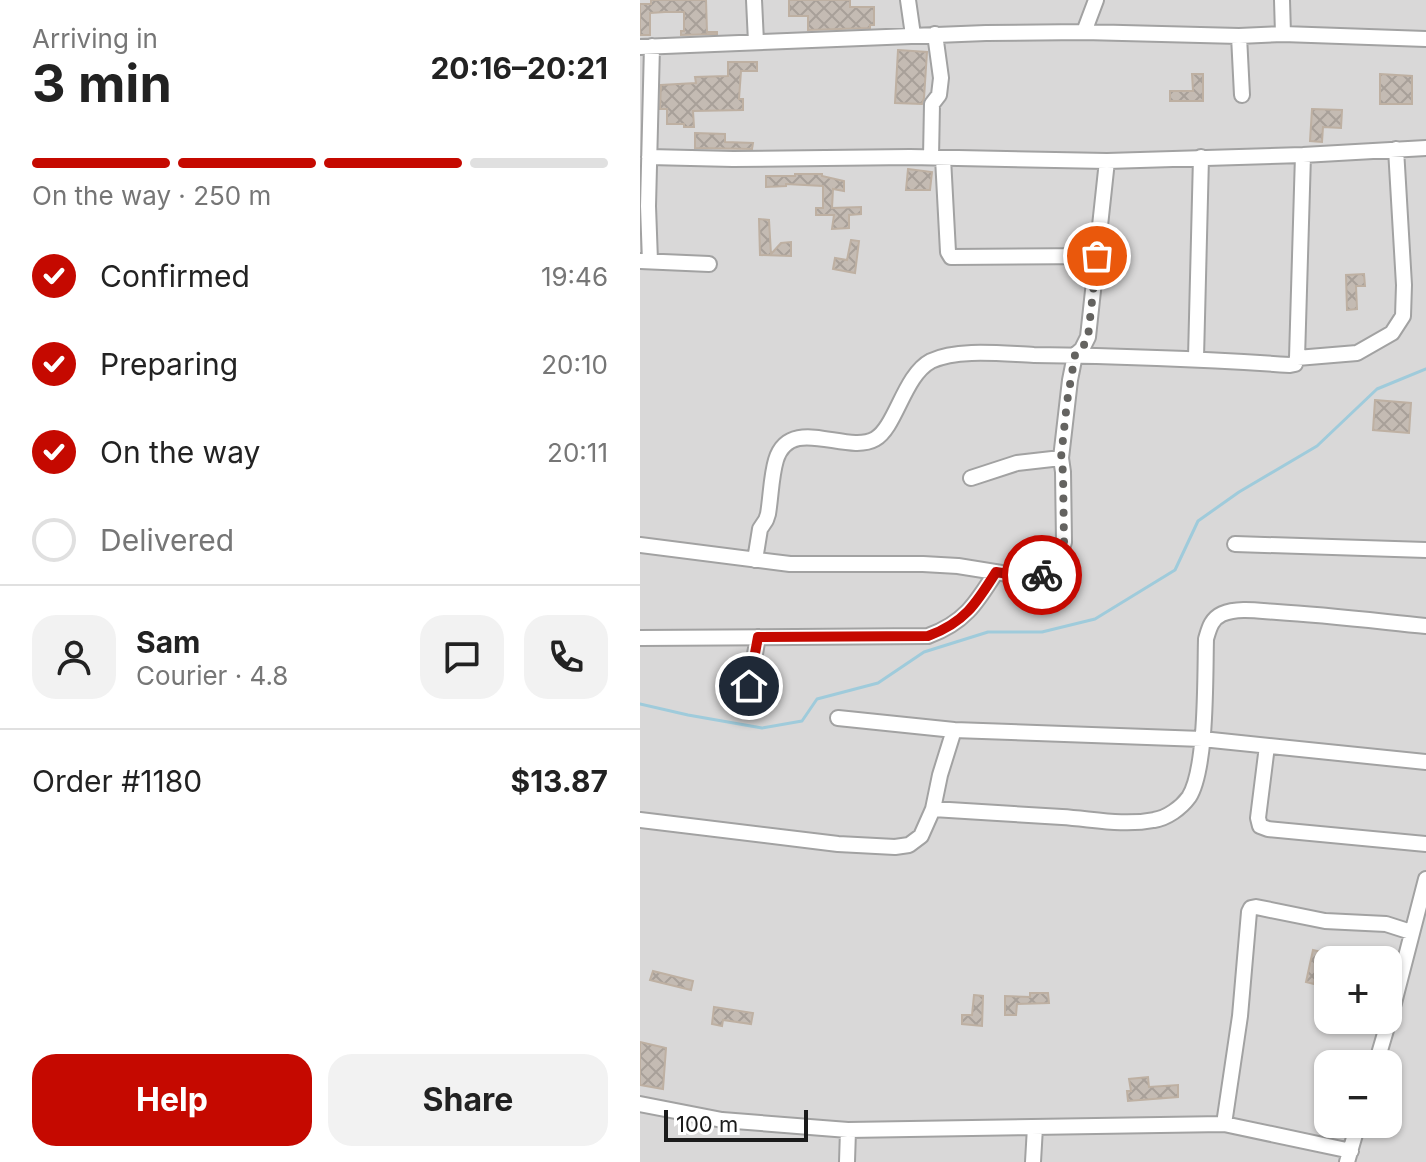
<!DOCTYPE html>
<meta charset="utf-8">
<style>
:root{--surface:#fff;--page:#f2f2f2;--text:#222;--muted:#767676;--line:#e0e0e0;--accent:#c50900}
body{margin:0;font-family:Inter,sans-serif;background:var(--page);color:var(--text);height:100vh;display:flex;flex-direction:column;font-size:30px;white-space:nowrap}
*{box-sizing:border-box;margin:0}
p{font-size:26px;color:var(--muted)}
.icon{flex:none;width:44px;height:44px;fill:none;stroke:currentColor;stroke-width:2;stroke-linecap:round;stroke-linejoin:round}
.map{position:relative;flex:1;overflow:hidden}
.sheet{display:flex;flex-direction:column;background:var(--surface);width:640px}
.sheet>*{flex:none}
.buttons{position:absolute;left:674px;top:946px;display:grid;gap:16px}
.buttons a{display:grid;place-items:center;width:88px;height:88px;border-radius:16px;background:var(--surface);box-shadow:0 2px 6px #0004;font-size:40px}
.scale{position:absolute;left:24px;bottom:20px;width:144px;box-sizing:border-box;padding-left:8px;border:4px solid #1b1b1b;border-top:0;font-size:22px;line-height:28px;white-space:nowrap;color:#1b1b1b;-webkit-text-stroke:6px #fff;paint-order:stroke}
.pin{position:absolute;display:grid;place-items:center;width:68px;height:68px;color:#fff;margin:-34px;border:4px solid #fff;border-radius:50%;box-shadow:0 2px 8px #0007}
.courier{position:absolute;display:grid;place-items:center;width:80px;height:80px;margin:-40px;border:6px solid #c50900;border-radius:50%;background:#fff;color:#222;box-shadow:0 2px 10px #0007}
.summary em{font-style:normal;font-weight:700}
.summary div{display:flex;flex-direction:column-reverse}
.summary{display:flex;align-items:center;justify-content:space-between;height:136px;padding:0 32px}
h1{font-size:52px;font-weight:700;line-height:60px}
.bar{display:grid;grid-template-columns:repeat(4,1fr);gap:12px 8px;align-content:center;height:96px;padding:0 32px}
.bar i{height:10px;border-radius:6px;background:var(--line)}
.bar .on{background:var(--accent)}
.bar p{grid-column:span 4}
.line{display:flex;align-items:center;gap:20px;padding:0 32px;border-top:2px solid var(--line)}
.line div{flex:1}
.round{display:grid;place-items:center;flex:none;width:84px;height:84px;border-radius:24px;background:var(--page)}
ol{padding:0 32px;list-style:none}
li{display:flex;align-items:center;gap:24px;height:88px}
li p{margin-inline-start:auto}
li .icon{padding:8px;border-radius:50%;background:var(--accent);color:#fff;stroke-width:4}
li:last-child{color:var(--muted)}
li i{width:44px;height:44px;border:4px solid var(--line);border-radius:50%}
.cta{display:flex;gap:16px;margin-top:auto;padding:16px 32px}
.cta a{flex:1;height:92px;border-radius:24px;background:var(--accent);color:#fff;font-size:32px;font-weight:700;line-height:92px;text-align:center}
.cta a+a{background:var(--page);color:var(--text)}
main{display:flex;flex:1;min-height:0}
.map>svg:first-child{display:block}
</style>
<main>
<section class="sheet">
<div class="summary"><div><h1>3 min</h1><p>Arriving in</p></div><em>20:16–20:21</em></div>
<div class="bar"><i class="on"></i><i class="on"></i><i class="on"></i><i></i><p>On the way · 250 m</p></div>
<ol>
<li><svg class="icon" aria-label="check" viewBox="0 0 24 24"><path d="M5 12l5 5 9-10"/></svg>Confirmed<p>19:46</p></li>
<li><svg class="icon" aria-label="check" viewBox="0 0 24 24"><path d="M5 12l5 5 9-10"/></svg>Preparing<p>20:10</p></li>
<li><svg class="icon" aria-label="check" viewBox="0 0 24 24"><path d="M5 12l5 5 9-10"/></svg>On the way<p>20:11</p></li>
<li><i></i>Delivered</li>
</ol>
<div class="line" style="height:144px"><a class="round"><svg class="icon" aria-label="person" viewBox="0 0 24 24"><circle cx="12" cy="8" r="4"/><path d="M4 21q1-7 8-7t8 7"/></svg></a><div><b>Sam</b><p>Courier · 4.8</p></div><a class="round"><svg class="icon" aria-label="chat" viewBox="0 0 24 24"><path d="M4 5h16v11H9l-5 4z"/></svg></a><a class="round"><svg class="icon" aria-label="phone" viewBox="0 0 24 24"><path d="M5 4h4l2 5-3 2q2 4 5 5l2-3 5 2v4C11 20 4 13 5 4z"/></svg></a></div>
<div class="line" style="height:104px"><div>Order #1180</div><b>$13.87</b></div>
<div class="cta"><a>Help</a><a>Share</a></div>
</section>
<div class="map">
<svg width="786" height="1162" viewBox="0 0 786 1162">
<defs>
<pattern id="building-cross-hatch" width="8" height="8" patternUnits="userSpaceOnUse" patternTransform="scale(2)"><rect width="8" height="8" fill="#c4bbb3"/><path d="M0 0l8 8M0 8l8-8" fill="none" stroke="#a8a099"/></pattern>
</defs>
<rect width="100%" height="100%" fill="#ede9e0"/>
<path fill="#d9d8d8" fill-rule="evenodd" d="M0,0h786v1162h-786zM688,960h60v60h-60zM688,1064h60v60h-60z"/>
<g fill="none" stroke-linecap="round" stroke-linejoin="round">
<path stroke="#9fcbdb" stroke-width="3" d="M0,704l48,11 74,13 40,-7 15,-22 61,-16 46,-31 64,-20h54l53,-13 80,-49 23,-49 41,-29 78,-46 60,-57 49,-20"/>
</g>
<path fill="url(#building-cross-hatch)" stroke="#beb0a2" stroke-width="2" d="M11,0h55l1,32h10v2l-36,1v-4h3v-19h-19l-15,1v22h-10v-31h11z
M149,0h61v7h24v18h-4v3l-62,2v-14h-19z
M258,50l29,2 -3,46 -2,6 -27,-1z
M88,62h29v9h-16l-2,28h4v11l-50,1 1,16h-10v-3h-17v-15h-7l1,-24 35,-2 -1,-6 33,-1z
M552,74h11v27h-33v-10h23z
M740,74l32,2v28h-32z
M672,109l30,1 -1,18 -18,-1 -1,15 -12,-1z
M55,133l30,1v8l28,1 -1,6 -57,-1z
M268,169l24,3 -2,18h-24z
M155,174h27v2l22,5v10l-11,-2 -1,19 29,-1v7l-12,1v13l-17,1 2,-14h-18v-7h7v-22l-37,-2v2l-20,1v-11h29z
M119,219l10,1 2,34 10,-11 10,-1v14l-31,-1z
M211,240l8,1 -4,32 -22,-4 2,-11 12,2z
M724,274l1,12h-9l1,23 -10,1 -1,-35z
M735,400l36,3 -2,30 -36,-3z
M673,950l30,7v3h-15v6l-6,-2 -2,11 -4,-1 -2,10 -8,-2z
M13,971l40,10 -2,9 -41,-10z
M390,993h18l1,10 -32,1 -1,11h-11v-19l25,1z
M334,995l9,1 -1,30 -20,-2v-9h10z
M74,1007l39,6 -2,11 -28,-4 -1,6 -10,-2z
M0,1042l26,6 -3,41 -23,-4z
M508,1077l1,10 29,-2v12l-50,4 -1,-10h4l-2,-12z"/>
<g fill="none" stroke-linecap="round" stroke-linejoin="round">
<g stroke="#a2a2a2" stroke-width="18">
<path id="minor" d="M114,0l2,42
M268,0l5,35
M642,0l1,34
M444,32l12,-32
M599,36l3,59
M0,47l346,-14 98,-1 155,4 44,-2 143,5
M9,157l84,2 177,-2 197,4 196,-6 123,-7
M291,157l1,-53 7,-9 2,-17 -6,-44
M303,158l5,94 3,5 146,-1
M0,261l69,3
M10,261l-2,-55 4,-160
M556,358l5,-201
M657,358l60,-5 35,-20 11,-17 1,-31 -8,-136
M331,478l46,-15 44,-5 9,-78 5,-25 7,-6 6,-12 19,-176
M595,544l191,6
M0,545l150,19h133l35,2 62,10h12l16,-2 10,-11 6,-21 -1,-70 -2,-14
M115,560l5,-31 6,-9 2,-6c3,-18 3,-37 8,-54 14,-46 71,-5 99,-21 21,-12 29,-64 56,-78 27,-13 74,-7 103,-6 86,1 171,4 256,10l5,-1 2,-6 6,-203
M0,638l288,-2c36,-13 48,-32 68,-64
M105,710l13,-73
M198,718l116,12
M627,746l-9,72 2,8 8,3 158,15
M293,809c43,3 86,5 129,8 31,2 61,9 92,3 13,-2 27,-12 35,-23 18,-28 16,-122 17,-158 3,-10 5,-20 16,-25 16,-7 38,-3 55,-2 50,3 99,9 149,14
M0,820l198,24 57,3 14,-2 12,-9 12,-27 7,-34 14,-45 248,9 224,23
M736,1064l18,-61 32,-124
M0,1104l82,16 126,10 376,-6 127,27
M584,1124l16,-108 9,-104 2,-4 5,-1 69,14 61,3 25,8
M207,1162l1,-32
M393,1162l2,-35
M707,1162l11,-38"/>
</g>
<use href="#minor" stroke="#fff" stroke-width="14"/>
</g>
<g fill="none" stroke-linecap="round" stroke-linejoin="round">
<path stroke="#646360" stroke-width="8" stroke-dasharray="0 14.4" d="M402,575l6,-1 10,-11 6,-21 -1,-70 -2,-14 6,-56 8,-47 7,-6 6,-12 9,-81"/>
<path stroke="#c50900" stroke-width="10" d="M109,686l9,-49 170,-1c36,-13 48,-32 68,-64l24,4 22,-1"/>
</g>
</svg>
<div class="buttons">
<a>+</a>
<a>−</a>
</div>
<div class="scale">100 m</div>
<div class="pin" style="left:457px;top:256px;background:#ea580c"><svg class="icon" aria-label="bag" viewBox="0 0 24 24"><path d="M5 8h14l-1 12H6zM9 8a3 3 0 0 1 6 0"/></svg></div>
<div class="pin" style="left:109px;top:686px;background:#1f2937"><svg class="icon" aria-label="home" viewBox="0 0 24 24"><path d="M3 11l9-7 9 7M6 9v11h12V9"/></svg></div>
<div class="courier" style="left:402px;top:575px"><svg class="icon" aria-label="bike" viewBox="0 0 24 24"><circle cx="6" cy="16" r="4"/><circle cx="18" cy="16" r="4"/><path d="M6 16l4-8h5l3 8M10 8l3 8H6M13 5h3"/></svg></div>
</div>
</main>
